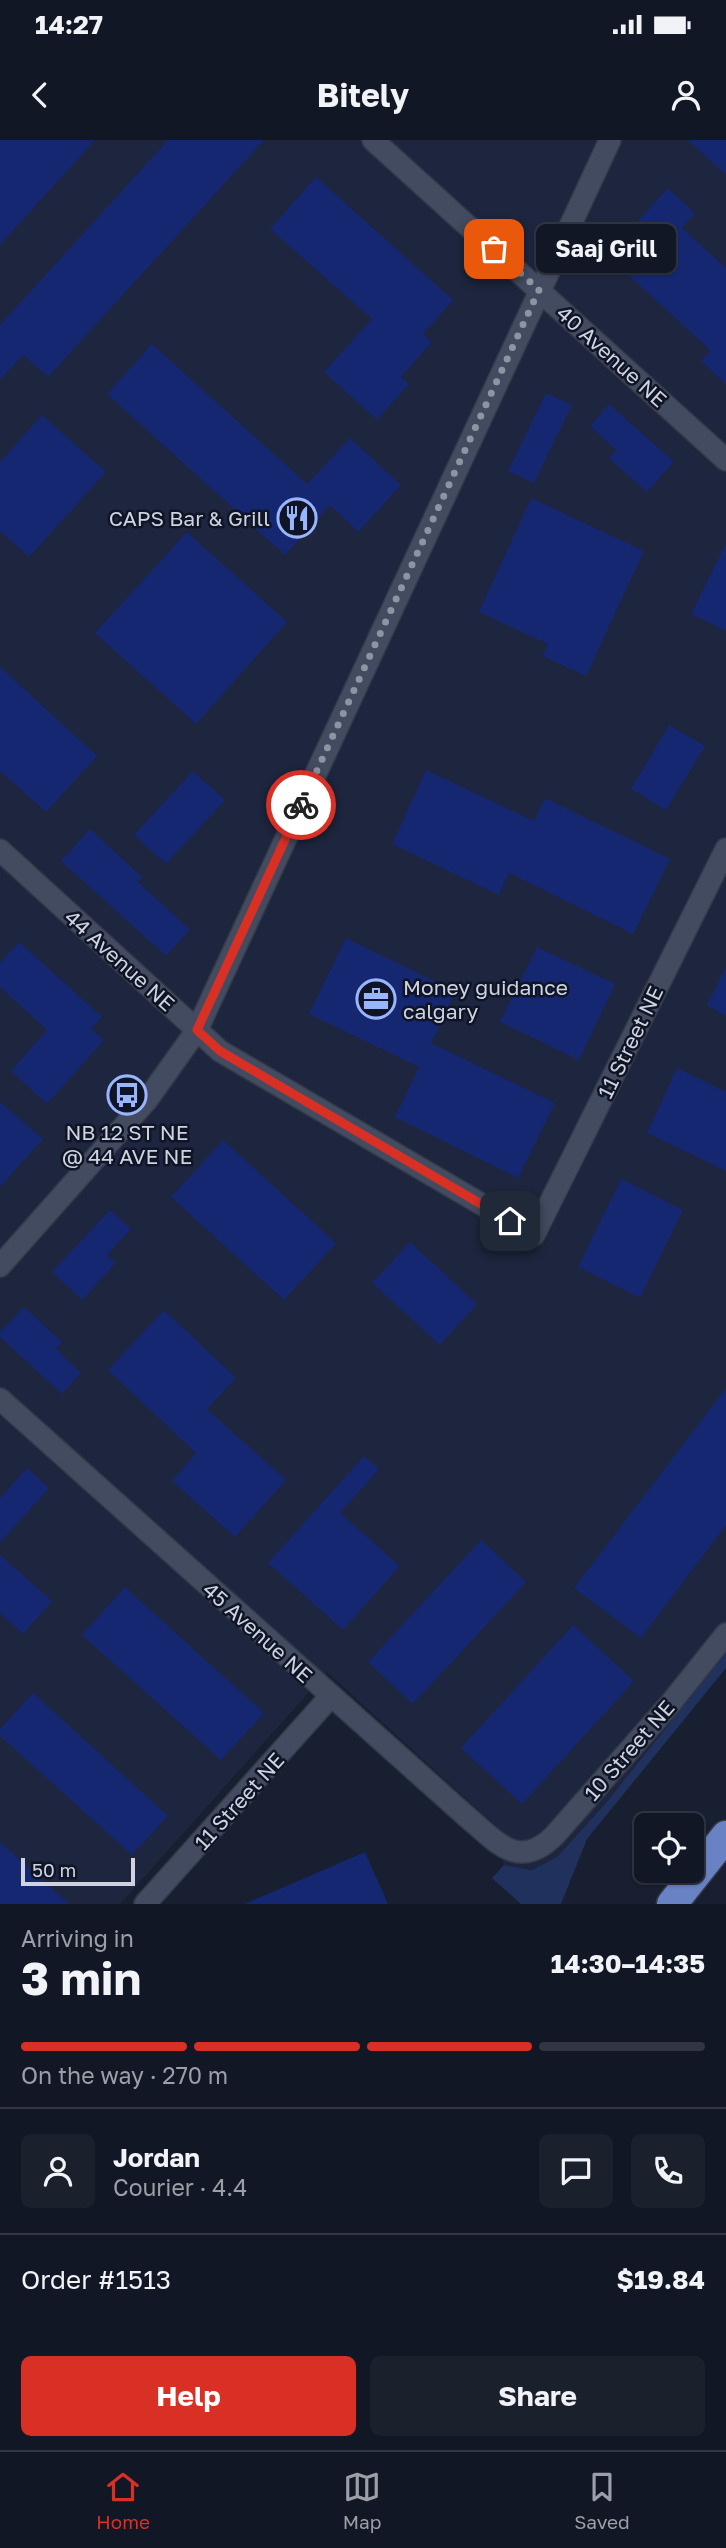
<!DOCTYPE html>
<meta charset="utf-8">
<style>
:root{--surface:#121725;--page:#1b202d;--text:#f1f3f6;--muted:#9c9fa7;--line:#313642;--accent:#d93025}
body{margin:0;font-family:"Golos Text",sans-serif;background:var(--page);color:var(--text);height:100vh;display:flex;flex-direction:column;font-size:26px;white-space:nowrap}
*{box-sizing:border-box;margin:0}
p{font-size:23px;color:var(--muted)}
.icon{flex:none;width:38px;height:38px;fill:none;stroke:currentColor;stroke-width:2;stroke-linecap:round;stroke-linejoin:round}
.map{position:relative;height:1764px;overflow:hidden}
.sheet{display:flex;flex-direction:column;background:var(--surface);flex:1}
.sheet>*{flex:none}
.controls{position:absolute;left:634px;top:1673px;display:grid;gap:14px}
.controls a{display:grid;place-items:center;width:70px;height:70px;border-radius:10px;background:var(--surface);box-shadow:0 2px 5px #0004,0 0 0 2px var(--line);font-size:35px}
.scale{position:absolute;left:21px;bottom:18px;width:114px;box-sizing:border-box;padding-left:7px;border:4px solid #ced3df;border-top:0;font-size:19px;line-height:24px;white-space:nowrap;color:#ced3df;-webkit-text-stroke:5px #0f1527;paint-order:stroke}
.pin{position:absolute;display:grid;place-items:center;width:60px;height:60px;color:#fff;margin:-30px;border-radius:14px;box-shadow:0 4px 10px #0006}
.courier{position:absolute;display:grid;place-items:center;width:70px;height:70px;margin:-35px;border:5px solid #d93025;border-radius:50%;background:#fff;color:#222;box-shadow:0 2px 9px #0007}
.bubble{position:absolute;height:49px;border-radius:10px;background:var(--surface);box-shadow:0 2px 5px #0004,0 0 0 2px var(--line);font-size:23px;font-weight:700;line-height:49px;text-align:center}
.summary em{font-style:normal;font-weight:700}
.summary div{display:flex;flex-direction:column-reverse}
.summary{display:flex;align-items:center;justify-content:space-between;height:119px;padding:0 21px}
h1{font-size:46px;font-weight:700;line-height:52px}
.bar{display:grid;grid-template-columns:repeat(4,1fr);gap:10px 7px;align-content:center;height:84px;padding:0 21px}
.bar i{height:9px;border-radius:5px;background:var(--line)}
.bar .on{background:var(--accent)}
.bar p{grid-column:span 4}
.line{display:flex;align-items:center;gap:18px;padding:0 21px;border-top:2px solid var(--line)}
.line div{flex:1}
.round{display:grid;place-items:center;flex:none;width:74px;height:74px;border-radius:10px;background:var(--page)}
.primary-button{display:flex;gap:14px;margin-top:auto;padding:14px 21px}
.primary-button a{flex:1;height:80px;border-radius:10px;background:var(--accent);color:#fff;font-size:28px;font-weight:700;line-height:80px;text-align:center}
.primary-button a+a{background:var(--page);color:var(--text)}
.status{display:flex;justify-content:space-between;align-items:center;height:49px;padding:0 35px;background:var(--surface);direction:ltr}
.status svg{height:19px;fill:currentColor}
header{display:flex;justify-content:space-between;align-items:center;height:91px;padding:0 21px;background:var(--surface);font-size:32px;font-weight:700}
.tab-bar{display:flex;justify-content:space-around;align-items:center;height:98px;border-top:2px solid var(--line);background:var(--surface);font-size:19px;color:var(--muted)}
.tab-bar a{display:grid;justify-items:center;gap:4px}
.tab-bar .on{color:var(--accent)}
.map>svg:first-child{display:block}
</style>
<div class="status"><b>14:27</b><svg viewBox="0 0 49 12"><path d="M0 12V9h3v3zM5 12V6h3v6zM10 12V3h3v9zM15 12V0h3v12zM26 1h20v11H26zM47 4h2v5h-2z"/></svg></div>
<header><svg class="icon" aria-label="back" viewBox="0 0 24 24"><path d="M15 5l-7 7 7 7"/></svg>Bitely<svg class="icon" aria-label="person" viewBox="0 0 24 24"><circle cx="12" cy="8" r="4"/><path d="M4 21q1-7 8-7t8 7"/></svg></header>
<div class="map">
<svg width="726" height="1764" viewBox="0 0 726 1764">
<rect width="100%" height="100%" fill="#181f31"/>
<path fill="#1d263e" d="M0,0h726v1513l-121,151 -48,53 -25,13 -28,-5 -8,-39 -169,-154 -207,232h-120z"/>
<path fill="#21315d" d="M726,1513v15l-139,171 -26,65h-40l-29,-26 12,-13 28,5 25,-13 48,-53z"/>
<path fill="#152770" d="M0,0h95l-95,105z
M168,0h96l-216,237 -25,-22 -23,25v-55z
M688,0h38v35z
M316,37l137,123 -30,34 9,8 -31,35 8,7 -32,36 -53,-48 48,-53 -102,-90z
M668,48l27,25 -13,15 44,40v116l-25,-23 10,-10 -104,-96z
M152,204l155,140 43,-46 51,47 -43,47 -28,-27 -45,50 -178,-161z
M546,253l26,12 -38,78 -26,-12z
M609,264l65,58 -27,30 -38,-34 7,-8 -26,-24z
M42,275l64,57 -77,85 -29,-26v-69z
M531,358l113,53 -58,125 -44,-20 6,-12 -69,-32z
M187,392l100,90 -91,102 -101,-91z
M726,403v88l-35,-17z
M0,527l97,89 -51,56 -46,-41z
M669,585l36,21 -39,64 -35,-21z
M426,630l108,51 11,-23 125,61 -37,75 -124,-61 -10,22 -107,-51z
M193,631l32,29 -59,64 -32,-29z
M90,689l52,48 -4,5 52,48 -24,26 -105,-95z
M346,798l110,54 -25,51 124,60 -37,75 -123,-61 24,-50 -110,-53z
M19,802l83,75 -11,12 13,11 -57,64 -36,-33 36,-41 -47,-43v-24z
M537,807l78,37 -36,76 -79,-38z
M726,827v49l-19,-11z
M677,928l49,24v79l-79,-38z
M0,962l43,37 -43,48z
M223,1000l113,103 -52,57 -113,-103z
M621,1039l62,31 -43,88 -62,-31z
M110,1070l21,19 -24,26 9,8 -34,37 -30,-28z
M410,1102l67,62 -37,41 -68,-62z
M24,1167l38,35 -6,7 25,24 -19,21 -62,-57v-5z
M164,1170l72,68 -29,31 79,71 -51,57 -63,-56 24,-28 -88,-83z
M726,1248v137l-85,113 -67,-50z
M364,1316l15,13 -39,44 60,53 -57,64 -75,-67z
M27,1328l22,20 -49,55v-45z
M481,1400l45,42 -113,122 -45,-42z
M0,1415l52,46 -29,33 -23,-21z
M125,1447l139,126 -43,47 -139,-125z
M573,1485l61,56 -112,123 -61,-56z
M33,1553l135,123 -36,39 -132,-119v-7z
M0,1702l69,62h-69z
M365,1712l23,52h-143z"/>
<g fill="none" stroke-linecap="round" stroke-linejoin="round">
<g stroke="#343948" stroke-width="24">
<path id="minor" d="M373,0l353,320
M0,710l220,201 314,184 192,-386
M0,1126l147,-166 50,-70 413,-890
M0,1259l466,417c31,26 52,55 88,20l116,-132 56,-70
M145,1764l185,-207"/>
</g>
<g stroke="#343948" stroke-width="33">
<path id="highway" d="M672,1764l54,-68"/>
</g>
<use href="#minor" stroke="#434b60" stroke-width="21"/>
<use href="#highway" stroke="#6982c3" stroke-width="30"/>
</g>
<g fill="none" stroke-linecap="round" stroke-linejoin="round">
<path stroke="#8e94a2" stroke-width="7" stroke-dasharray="0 12.6" d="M301,665l238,-515 -45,-41"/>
<path stroke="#d93025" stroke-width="9" d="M301,665l-104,225 23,21 290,170"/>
</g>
<defs>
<g id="restaurant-ring" transform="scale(2.0125)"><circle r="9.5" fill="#0f1527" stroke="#99b5fd" stroke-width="1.5"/><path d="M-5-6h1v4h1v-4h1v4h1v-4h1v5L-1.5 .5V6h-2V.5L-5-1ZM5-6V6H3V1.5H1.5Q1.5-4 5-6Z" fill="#99b5fd"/></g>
<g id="office-ring" transform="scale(2.0125)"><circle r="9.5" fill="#0f1527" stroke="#99b5fd" stroke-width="1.5"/><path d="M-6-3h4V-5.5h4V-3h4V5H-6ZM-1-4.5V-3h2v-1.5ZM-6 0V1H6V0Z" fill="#99b5fd"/></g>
<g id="bus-ring" transform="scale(2.0125)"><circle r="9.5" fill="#0f1527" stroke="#99b5fd" stroke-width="1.5"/><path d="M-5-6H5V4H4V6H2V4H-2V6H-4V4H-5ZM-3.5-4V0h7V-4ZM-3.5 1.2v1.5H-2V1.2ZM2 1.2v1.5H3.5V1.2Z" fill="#99b5fd"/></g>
</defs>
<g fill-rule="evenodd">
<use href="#restaurant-ring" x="297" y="378"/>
<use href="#office-ring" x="376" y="859"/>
<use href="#bus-ring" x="127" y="955"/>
</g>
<g text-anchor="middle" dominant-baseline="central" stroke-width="5" stroke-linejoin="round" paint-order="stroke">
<g font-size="21" fill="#ced3df" stroke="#0f1527">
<text transform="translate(612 216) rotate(42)">40 Avenue NE</text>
<text transform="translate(120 820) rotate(42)">44 Avenue NE</text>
<text transform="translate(630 902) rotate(-64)">11 Street NE</text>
<text transform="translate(258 1492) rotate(42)">45 Avenue NE</text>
<text transform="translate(629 1610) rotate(-49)">10 Street NE</text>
<text transform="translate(239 1661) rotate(-48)">11 Street NE</text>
</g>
<g font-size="21" fill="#ced3df" stroke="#0f1527" text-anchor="end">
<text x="270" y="378">CAPS Bar &amp; Grill</text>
<text x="403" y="847" text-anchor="start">Money guidance<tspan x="403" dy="24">calgary</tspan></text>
<text x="127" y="992" text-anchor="middle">NB 12 ST NE<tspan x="127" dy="24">@ 44 AVE NE</tspan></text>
</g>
</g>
</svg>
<div class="controls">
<a><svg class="icon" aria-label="locate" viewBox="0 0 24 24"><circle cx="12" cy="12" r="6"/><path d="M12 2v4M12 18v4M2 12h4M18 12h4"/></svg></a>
</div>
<div class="scale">50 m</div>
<div class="pin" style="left:494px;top:109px;background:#ea580c"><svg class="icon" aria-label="bag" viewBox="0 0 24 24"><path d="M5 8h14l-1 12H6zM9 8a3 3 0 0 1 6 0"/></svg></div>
<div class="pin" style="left:510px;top:1081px;background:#1f2937"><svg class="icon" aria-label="home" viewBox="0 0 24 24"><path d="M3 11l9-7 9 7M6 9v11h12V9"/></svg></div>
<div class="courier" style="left:301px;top:665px"><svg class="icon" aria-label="bike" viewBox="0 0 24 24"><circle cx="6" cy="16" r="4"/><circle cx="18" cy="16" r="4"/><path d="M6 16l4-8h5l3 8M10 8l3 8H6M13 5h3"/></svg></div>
<div class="bubble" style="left:536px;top:84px;width:140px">Saaj Grill</div>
</div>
<section class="sheet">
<div class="summary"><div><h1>3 min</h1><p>Arriving in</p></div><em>14:30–14:35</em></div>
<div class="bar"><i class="on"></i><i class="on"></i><i class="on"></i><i></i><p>On the way · 270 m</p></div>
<div class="line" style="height:126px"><a class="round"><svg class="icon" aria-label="person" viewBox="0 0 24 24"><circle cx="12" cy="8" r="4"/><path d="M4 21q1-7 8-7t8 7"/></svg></a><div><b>Jordan</b><p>Courier · 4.4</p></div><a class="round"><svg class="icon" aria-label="chat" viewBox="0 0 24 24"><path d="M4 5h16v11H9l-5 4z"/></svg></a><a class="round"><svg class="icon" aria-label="phone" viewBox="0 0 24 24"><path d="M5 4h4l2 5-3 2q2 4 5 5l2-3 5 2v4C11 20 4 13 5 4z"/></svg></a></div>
<div class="line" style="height:91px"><div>Order #1513</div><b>$19.84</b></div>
<div class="primary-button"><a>Help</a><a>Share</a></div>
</section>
<nav class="tab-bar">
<a class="on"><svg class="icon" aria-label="home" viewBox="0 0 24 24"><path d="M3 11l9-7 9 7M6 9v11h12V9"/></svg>Home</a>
<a><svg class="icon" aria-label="map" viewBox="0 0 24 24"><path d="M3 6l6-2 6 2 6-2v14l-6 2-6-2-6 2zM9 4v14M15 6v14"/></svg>Map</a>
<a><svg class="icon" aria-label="saved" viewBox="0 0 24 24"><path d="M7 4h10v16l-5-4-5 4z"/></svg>Saved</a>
</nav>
